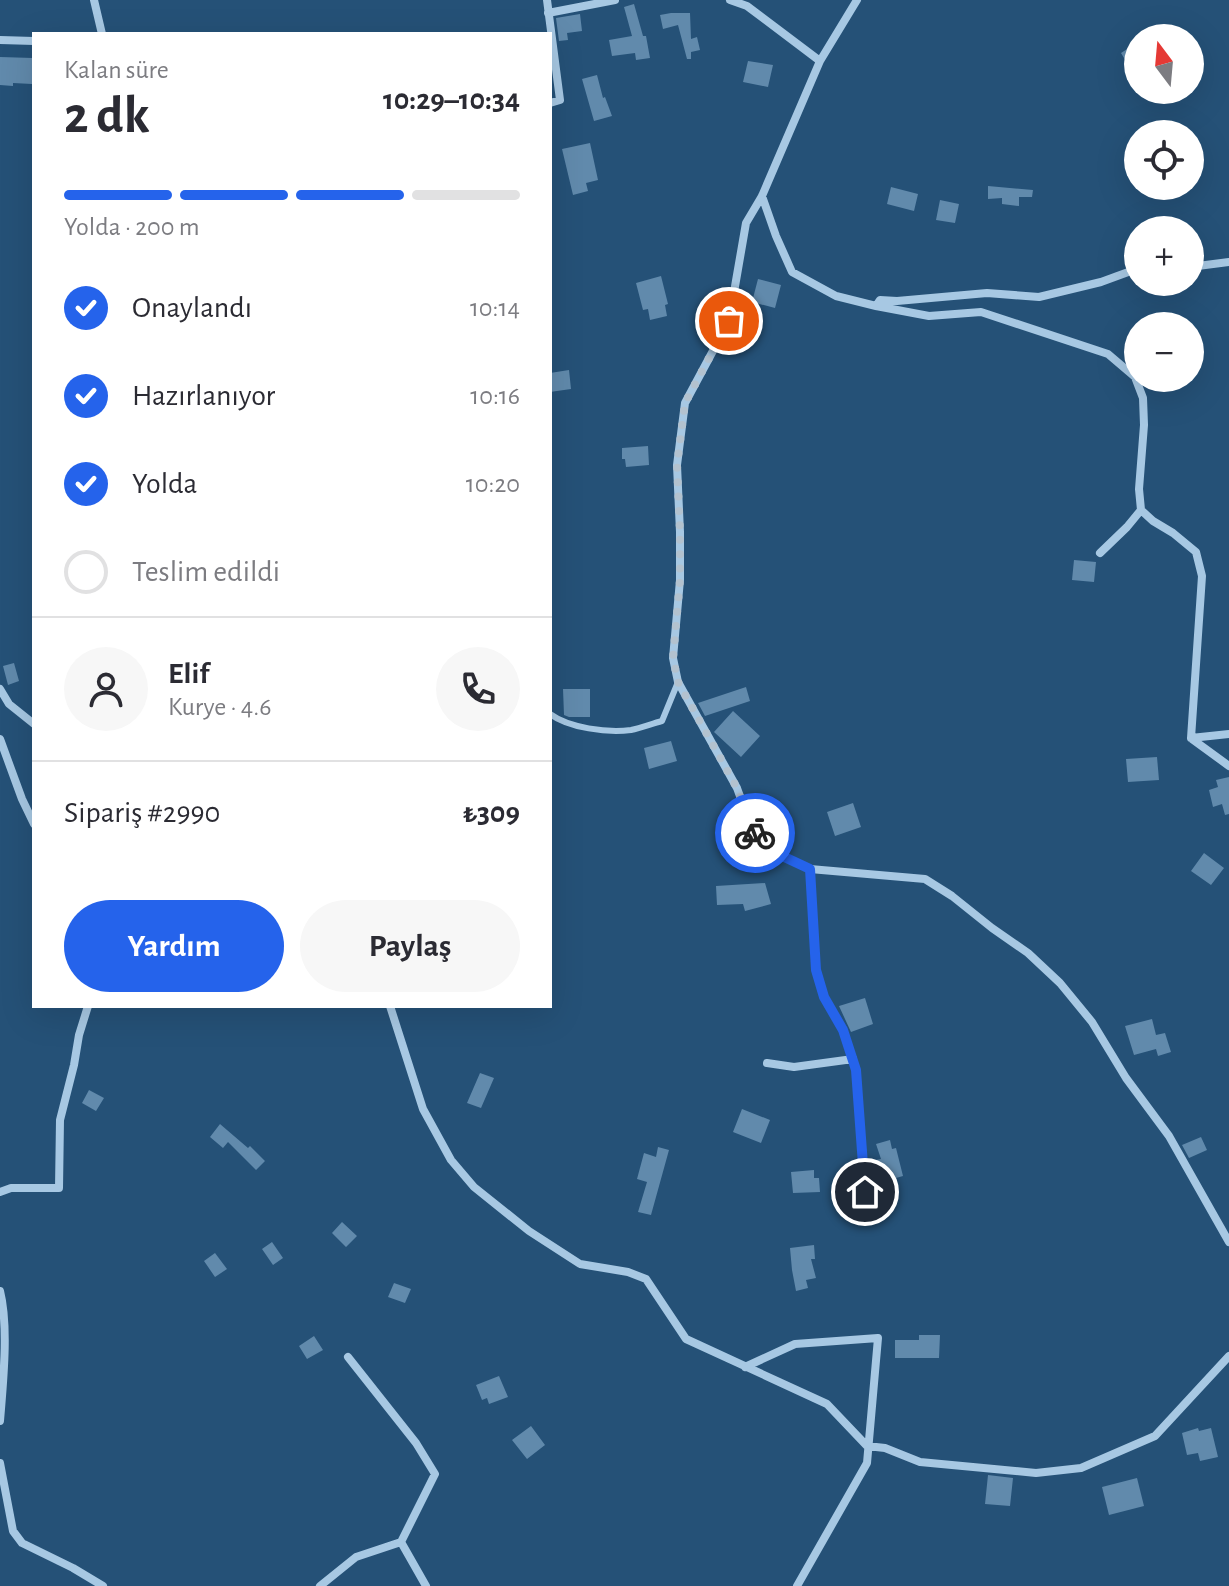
<!DOCTYPE html>
<html lang="tr">
<meta charset="utf-8">
<style>
:root{--surface:#fff;--page:#f7f7f7;--text:#2b2b33;--muted:#7c7c81;--line:#e1e1e2;--accent:#2563eb}
body{margin:0;font-family:"Alegreya Sans",sans-serif;background:var(--page);color:var(--text);height:100vh;display:flex;flex-direction:column;font-size:30px;white-space:nowrap}
*{box-sizing:border-box;margin:0}
p{font-size:26px;color:var(--muted)}
.icon{flex:none;width:44px;height:44px;fill:none;stroke:currentColor;stroke-width:2;stroke-linecap:round;stroke-linejoin:round}
.map{position:relative;flex:1;overflow:hidden}
.details{position:absolute;left:32px;top:32px;width:520px;height:976px;display:flex;flex-direction:column;background:var(--surface);border-radius:0px;box-shadow:0 8px 32px #0002}
.details>*{flex:none}
.needle{width:52px;rotate:344deg}
.tools{position:absolute;left:1124px;top:24px;display:grid;gap:16px}
.tools a{display:grid;place-items:center;width:80px;height:80px;border-radius:50%;background:var(--surface);box-shadow:0 8px 32px #0002;font-size:40px}
.pin{position:absolute;display:grid;place-items:center;width:68px;height:68px;color:#fff;margin:-34px;border:4px solid #fff;border-radius:50%;box-shadow:0 2px 8px #0007}
.courier{position:absolute;display:grid;place-items:center;width:80px;height:80px;margin:-40px;border:6px solid #2563eb;border-radius:50%;background:#fff;color:#222;box-shadow:0 2px 10px #0007}
.head em{font-style:normal;font-weight:700}
.head div{display:flex;flex-direction:column-reverse}
.head{display:flex;align-items:center;justify-content:space-between;height:136px;padding:0 32px}
h1{font-size:52px;font-weight:700;line-height:60px}
.bar{display:grid;grid-template-columns:repeat(4,1fr);gap:12px 8px;align-content:center;height:96px;padding:0 32px}
.bar i{height:10px;border-radius:6px;background:var(--line)}
.bar .active{background:var(--accent)}
.bar p{grid-column:span 4}
.line{display:flex;align-items:center;gap:20px;padding:0 32px;border-top:2px solid var(--line)}
.line div{flex:1}
.round{display:grid;place-items:center;flex:none;width:84px;height:84px;border-radius:42px;background:var(--page)}
ol{padding:0 32px;list-style:none}
li{display:flex;align-items:center;gap:24px;height:88px}
li p{margin-inline-start:auto}
li .icon{padding:8px;border-radius:50%;background:var(--accent);color:#fff;stroke-width:4}
li:last-child{color:var(--muted)}
li i{width:44px;height:44px;border:4px solid var(--line);border-radius:50%}
.cta{display:flex;gap:16px;margin-top:auto;padding:16px 32px}
.cta a{flex:1;height:92px;border-radius:48px;background:var(--accent);color:#fff;font-size:32px;font-weight:700;line-height:92px;text-align:center}
.cta a+a{background:var(--page);color:var(--text)}
.map>svg:first-child{display:block}
</style>
<div class="map">
<svg width="1229" height="1586" viewBox="0 0 1229 1586">
<rect width="100%" height="100%" fill="#255177"/>
<path fill="#618aac" d="M634,4l9,32h3l4,22 -14,2 -1,-7 -23,3 -3,-16 23,-4 -8,-29z
M671,13h19l1,26 6,-2 3,13 -9,2v7h-4l-9,-34 -15,4 -3,-14z
M580,14l2,17 -15,2 1,7 -9,1 -3,-23z
M1138,42v21l-8,5 -9,-15z
M0,57l33,1 -1,26 -19,-1v3l-13,-1z
M748,61l25,4 -5,22 -25,-5z
M597,75l6,23 2,-1 7,19 -18,5 -12,-42z
M590,143l8,37 -12,3 2,8 -15,4 -11,-46z
M988,186l45,4 -1,7h-13v9l-17,-2v-6l-14,1z
M891,187l27,7 -4,17 -27,-7z
M940,200l19,4 -4,19 -19,-3z
M661,276l7,28 -3,1 2,11 -17,4 -2,-11 -5,1 -7,-27z
M758,279l23,6 -6,23 -23,-6z
M569,370l2,19 -21,3v-19z
M648,446l1,19 -23,2 -1,-8h-3v-11z
M1074,560l22,2 -2,20 -22,-2z
M14,663l5,18 -11,4 -5,-19z
M746,687l4,14 -45,15 -7,-13z
M563,689h27v28h-21l-5,-2z
M733,711l27,25 -19,21 -27,-25z
M671,741l6,20 -28,8 -5,-21z
M1157,757l2,23 -31,2 -2,-23z
M1229,777v37l-4,1 -3,-11 -9,3 -4,-17 9,-3 -2,-7z
M853,803l8,24 -26,9 -8,-24z
M1204,853l20,15 -13,17 -20,-14z
M765,883l6,21 -26,7 -2,-7 -26,1 -1,-19z
M865,998l8,26 -22,8 -12,-26z
M1152,1019l4,16 9,-2 6,19 -13,4 -2,-7 -22,6 -9,-29z
M480,1073l14,5 -13,30 -14,-5z
M89,1090l15,8 -8,13 -14,-8z
M742,1109l28,11 -9,23 -28,-11z
M220,1124l28,24 2,-2 15,15 -9,9 -28,-28 -5,6 -13,-11z
M1201,1137l6,13 -18,8 -7,-13z
M890,1140l2,9 4,-1 7,28 -14,4 1,5 -18,3 -2,-27 11,-2 -5,-15z
M658,1147l11,3 -18,65 -13,-3 9,-30 -10,-3 7,-26 12,4z
M814,1170v8h5l1,14 -27,1 -2,-21z
M342,1222l15,14 -11,11 -14,-14z
M272,1242l11,16 -10,7 -11,-16z
M814,1245l1,14h-4l5,19 -10,2 2,8 -12,3 -4,-21 -2,-22z
M215,1253l12,16 -12,8 -11,-16z
M394,1283l17,6 -6,14 -17,-6z
M919,1335h21l-1,23h-44v-18h24z
M314,1336l9,14 -16,9 -8,-13z
M499,1376l9,21 -19,7 -2,-6 -5,2 -6,-15z
M531,1426l14,19 -18,14 -15,-19z
M1198,1428l1,3 12,-3 7,29 -18,4 -2,-8 -11,2 -5,-22z
M988,1475l25,3 -3,28 -25,-2z
M1137,1478l7,28 -35,9 -7,-28z"/>
<g fill="none" stroke-linecap="round" stroke-linejoin="round">
<path stroke="#a7c8e3" stroke-width="6" d="M550,714c19,14 57,19 81,16 10,-2 20,-6 31,-9l16,-39"/>
<path stroke="#a7c8e3" stroke-width="8" d="M94,0l8,34
M547,0l13,100 -10,3
M730,0l17,6 73,55
M857,0l-37,61 -58,135 -16,27 -17,98 -44,82 -8,62 3,67v48l-7,78 5,24 59,106 13,36 15,24 45,21 115,10 27,17 40,32 36,25 32,30 32,39 34,56 43,58 60,106
M548,13l67,-13
M0,40l34,1
M762,196l14,40 16,36 44,24 40,10 53,10 52,-4 127,42 27,23 8,21 1,27 -5,64 2,21 12,11 20,12 23,19 6,24 -11,162 38,-4
M1190,267l39,-5
M876,306l4,-6 17,1 90,-8 52,4 62,-15 30,-11h7
M1100,553l27,-26 14,-17
M0,689l9,15 25,20
M0,739l22,60 12,25
M1192,739l37,27
M810,869l6,101 8,27 19,33 13,40 9,122
M390,1006l33,103 28,51 23,27 55,44 51,33 48,8 18,7 40,60 141,65 40,42 18,2 35,14 116,11 45,-5 74,-32 74,-80
M767,1063l27,4 59,-8
M0,1192l11,-4h48l1,-68 14,-55 5,-30 9,-29
M0,1291c9,36 3,92 0,130
M745,1367l50,-23 83,-6 -11,125 -70,123
M0,1463l13,68 9,12 51,25 30,18
M401,1542l25,44
M320,1586l36,-29 45,-15 34,-68 -19,-31 -68,-86"/>
</g>
<g fill="none" stroke-linecap="round" stroke-linejoin="round">
<path stroke="#b3c2cf" stroke-width="8" stroke-dasharray="0 14.4" d="M729,321l-44,82 -8,62 3,67v48l-7,78 5,24 59,106 13,36 5,9"/>
<path stroke="#2563eb" stroke-width="10" d="M755,833l10,15 45,21 6,101 8,27 19,33 13,40 9,122"/>
</g>
</svg>
<div class="tools">
<a><svg class="needle" viewBox="-14 -14 28 28"><path d="M0-13l5 13h-10z" fill="#e53935"/><path d="M0 13l5-13h-10z" fill="#7c7c81"/></svg></a>
<a><svg class="icon" aria-label="locate" viewBox="0 0 24 24"><circle cx="12" cy="12" r="6"/><path d="M12 2v4M12 18v4M2 12h4M18 12h4"/></svg></a>
<a>+</a>
<a>−</a>
</div>
<div class="pin" style="left:729px;top:321px;background:#ea580c"><svg class="icon" aria-label="bag" viewBox="0 0 24 24"><path d="M5 8h14l-1 12H6zM9 8a3 3 0 0 1 6 0"/></svg></div>
<div class="pin" style="left:865px;top:1192px;background:#1f2937"><svg class="icon" aria-label="home" viewBox="0 0 24 24"><path d="M3 11l9-7 9 7M6 9v11h12V9"/></svg></div>
<div class="courier" style="left:755px;top:833px"><svg class="icon" aria-label="bike" viewBox="0 0 24 24"><circle cx="6" cy="16" r="4"/><circle cx="18" cy="16" r="4"/><path d="M6 16l4-8h5l3 8M10 8l3 8H6M13 5h3"/></svg></div>
<section class="details">
<div class="head"><div><h1>2 dk</h1><p>Kalan süre</p></div><em>10:29–10:34</em></div>
<div class="bar"><i class="active"></i><i class="active"></i><i class="active"></i><i></i><p>Yolda · 200 m</p></div>
<ol>
<li><svg class="icon" aria-label="check" viewBox="0 0 24 24"><path d="M5 12l5 5 9-10"/></svg>Onaylandı<p>10:14</p></li>
<li><svg class="icon" aria-label="check" viewBox="0 0 24 24"><path d="M5 12l5 5 9-10"/></svg>Hazırlanıyor<p>10:16</p></li>
<li><svg class="icon" aria-label="check" viewBox="0 0 24 24"><path d="M5 12l5 5 9-10"/></svg>Yolda<p>10:20</p></li>
<li><i></i>Teslim edildi</li>
</ol>
<div class="line" style="height:144px"><a class="round"><svg class="icon" aria-label="person" viewBox="0 0 24 24"><circle cx="12" cy="8" r="4"/><path d="M4 21q1-7 8-7t8 7"/></svg></a><div><b>Elif</b><p>Kurye · 4.6</p></div><a class="round"><svg class="icon" aria-label="phone" viewBox="0 0 24 24"><path d="M5 4h4l2 5-3 2q2 4 5 5l2-3 5 2v4C11 20 4 13 5 4z"/></svg></a></div>
<div class="line" style="height:104px"><div>Sipariş #2990</div><b>₺309</b></div>
<div class="cta"><a>Yardım</a><a>Paylaş</a></div>
</section>
</div>
